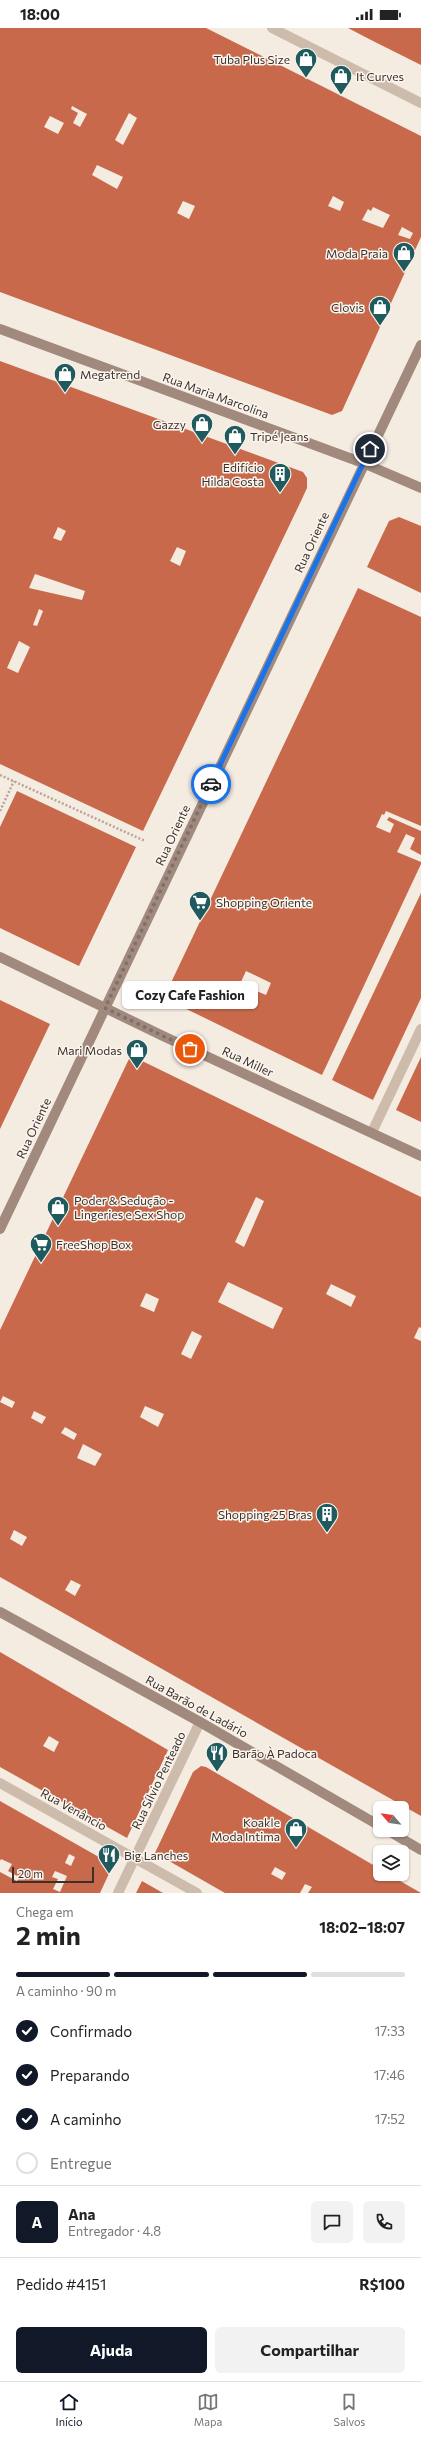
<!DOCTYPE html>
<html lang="pt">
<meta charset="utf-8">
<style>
:root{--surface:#fff;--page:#f2f2f2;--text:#222;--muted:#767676;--line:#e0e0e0;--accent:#111827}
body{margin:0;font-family:Commissioner,sans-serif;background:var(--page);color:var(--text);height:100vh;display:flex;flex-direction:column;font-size:15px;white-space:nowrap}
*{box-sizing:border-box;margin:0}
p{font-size:13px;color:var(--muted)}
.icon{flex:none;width:22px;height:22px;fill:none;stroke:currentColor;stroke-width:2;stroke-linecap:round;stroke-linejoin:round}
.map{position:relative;height:1865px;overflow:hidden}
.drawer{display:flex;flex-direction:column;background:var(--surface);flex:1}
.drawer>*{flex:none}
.needle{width:26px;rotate:298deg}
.buttons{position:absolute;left:373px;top:1773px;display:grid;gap:8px}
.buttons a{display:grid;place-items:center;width:36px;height:36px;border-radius:6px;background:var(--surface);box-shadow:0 1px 3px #0004;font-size:20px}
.scale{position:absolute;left:12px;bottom:10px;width:82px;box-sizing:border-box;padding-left:4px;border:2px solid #3b302b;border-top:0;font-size:11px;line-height:14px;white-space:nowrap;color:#3b302b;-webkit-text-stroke:3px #fbf5ee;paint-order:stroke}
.pin{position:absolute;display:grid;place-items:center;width:34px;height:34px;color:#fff;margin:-17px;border:2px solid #fff;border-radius:50%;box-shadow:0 1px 4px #0007}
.courier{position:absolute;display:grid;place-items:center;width:40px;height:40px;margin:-20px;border:3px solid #1a73e8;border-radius:50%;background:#fff;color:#222;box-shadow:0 1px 5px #0007}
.bubble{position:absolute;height:28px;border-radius:6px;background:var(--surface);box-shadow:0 1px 3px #0004;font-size:13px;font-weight:700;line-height:28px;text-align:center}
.headline em{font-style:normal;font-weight:700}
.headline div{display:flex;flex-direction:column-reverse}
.headline{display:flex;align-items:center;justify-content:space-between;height:68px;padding:0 16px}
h1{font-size:26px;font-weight:700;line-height:30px}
.bar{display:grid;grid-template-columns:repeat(4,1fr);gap:6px 4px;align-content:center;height:48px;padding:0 16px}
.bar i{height:5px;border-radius:3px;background:var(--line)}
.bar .active{background:var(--accent)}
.bar p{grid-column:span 4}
.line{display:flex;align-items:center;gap:10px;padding:0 16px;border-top:1px solid var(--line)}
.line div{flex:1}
.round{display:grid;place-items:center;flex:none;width:42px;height:42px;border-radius:6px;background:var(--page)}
ol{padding:0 16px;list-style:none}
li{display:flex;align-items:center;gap:12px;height:44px}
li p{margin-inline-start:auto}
li .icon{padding:4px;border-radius:50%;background:var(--accent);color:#fff;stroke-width:4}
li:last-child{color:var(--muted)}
li i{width:22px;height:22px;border:2px solid var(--line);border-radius:50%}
.button{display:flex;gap:8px;margin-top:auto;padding:8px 16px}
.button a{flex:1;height:46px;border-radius:6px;background:var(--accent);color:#fff;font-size:16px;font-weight:700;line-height:46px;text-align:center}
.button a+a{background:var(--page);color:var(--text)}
.status{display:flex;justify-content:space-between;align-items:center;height:28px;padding:0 20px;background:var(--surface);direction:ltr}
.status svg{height:11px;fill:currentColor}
.tabs{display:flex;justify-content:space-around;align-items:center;height:56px;border-top:1px solid var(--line);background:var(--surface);font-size:11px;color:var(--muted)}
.tabs a{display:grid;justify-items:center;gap:2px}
.tabs .active{color:var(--accent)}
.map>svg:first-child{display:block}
</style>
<div class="status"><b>18:00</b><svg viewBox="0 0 49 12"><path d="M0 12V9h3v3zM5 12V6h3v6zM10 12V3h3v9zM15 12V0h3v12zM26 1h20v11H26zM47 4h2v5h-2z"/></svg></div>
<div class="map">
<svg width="421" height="1865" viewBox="0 0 421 1865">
<rect width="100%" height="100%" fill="#f4ebe1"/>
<path fill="#c8694b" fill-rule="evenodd" d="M0,0h206l215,108v101l-79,174 -10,4 -332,-123zM72,78l15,8 -7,13 -7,-4 5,-10 -7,-4zM129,85l8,5 -14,27 -8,-5zM50,88l14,7 -6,11 -14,-7zM97,137l26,12 -6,12 -25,-14zM333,168l11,6 -4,9 -12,-5zM183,173l12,5 -6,13 -12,-6zM373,179l17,8 -7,13 -21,-8 6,-11 3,2zM402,199l11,6 -3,6 -12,-4z
M348,0h73v37l-50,-25z
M0,333l303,111 4,6v10l-6,13 -158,330 -143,-67zM58,499l8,4 -5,10 -8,-3zM177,519l9,4 -6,15 -10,-5zM35,546l50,17 -3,9 -53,-12zM39,581l4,2 -6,15 -4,-1zM19,613l11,6 -12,26 -11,-5z
M399,489l22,9v67l-54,-26 22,-46z
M358,560l63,29v209l-35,-15 -2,4 -2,-1 -6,13 14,6 4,-9 -7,-4 2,-3 32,14v24l-11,-6 5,-11 -9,-4 -9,18 24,10v2l-99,211 -150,-73 -4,-13zM246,943l25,12 -5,12 -26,-11z
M17,763l119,56 -57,119 -79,-38v-101z
M421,865v105l-48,102 -41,-20z
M0,972l50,24 -50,105z
M421,1029v65l-25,-12z
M136,1030l285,139v131l-2,-1 -5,11 7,3v475l-421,-239v-247l127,-267 2,-4zM256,1169l8,4 -20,46 -9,-5zM228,1254l55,26 -10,21 -55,-27zM331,1256l25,12 -5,11 -25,-13zM146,1265l13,6 -5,13 -14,-6zM192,1303l10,5 -11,23 -10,-5zM3,1368l12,6 -3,6 -12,-6zM145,1378l19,8 -6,13 -18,-10zM34,1383l12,6 -4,7 -11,-6zM65,1399l12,7 -3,6 -13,-7zM83,1416l19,10 -7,12 -18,-8zM14,1502l13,7 -5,9 -12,-7zM71,1552l10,5 -6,11 -10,-6z
M0,1624l168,98 -41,88 -127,-71zM49,1708l10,6 -5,10 -11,-6z
M201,1738l5,1 174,102v5h8l33,19h-113l4,-6 -7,-3 -5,9h-75l-70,-40 38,-81zM275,1839l11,6 -4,7 -11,-6z
M0,1773l113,64 -13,28h-100v-21l17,9 2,-4 -11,-6 4,-7 -11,-5 -1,2zM69,1826l6,3 -4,9 -6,-3zM55,1843l12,5 -7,16 -7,-3 5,-10 -6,-2z
M142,1853l21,12h-27z"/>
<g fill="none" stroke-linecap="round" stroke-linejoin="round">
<path stroke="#b9a596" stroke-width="2.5" stroke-dasharray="2 2" stroke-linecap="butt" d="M0,747l145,66
M0,783l14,-30"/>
<path stroke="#cdbbac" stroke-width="10" d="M372,1104l49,-103
M0,1755l197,110"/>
<path stroke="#cdbbac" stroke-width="10" d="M272,0l149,75
M118,1865l82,-171"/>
<path stroke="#a18a7d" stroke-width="10" d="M0,301l363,134 58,25
M0,929l163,79 258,120
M0,1201l421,-884
M0,1584l200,110 180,104
M387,1802l34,20"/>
</g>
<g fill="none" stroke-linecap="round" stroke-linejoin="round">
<path stroke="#7c716b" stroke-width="4" stroke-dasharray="0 7.2" d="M190,1021l-85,-41 106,-224"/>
<path stroke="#1a73e8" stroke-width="5" d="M211,756l159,-335"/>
</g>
<defs>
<g id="shop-pin" transform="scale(1.15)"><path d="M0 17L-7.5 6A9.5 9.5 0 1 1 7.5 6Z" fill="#1f5a5e" stroke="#fbf5ee"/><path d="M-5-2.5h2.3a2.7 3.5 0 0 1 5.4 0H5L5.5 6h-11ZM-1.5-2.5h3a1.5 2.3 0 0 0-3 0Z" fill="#fff"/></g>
<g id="building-pin" transform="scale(1.15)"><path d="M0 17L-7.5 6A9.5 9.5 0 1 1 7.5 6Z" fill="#1f5a5e" stroke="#fbf5ee"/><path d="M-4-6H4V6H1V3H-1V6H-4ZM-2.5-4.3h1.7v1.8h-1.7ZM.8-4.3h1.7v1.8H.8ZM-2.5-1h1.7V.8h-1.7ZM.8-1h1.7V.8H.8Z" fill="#fff"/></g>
<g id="supermarket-pin" transform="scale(1.15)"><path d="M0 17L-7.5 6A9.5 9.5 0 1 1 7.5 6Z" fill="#1f5a5e" stroke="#fbf5ee"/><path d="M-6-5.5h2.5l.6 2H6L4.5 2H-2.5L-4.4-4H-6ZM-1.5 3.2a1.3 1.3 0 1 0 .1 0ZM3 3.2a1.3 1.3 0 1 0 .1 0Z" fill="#fff"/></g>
<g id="restaurant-pin" transform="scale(1.15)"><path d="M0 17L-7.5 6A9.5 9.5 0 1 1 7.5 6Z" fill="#1f5a5e" stroke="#fbf5ee"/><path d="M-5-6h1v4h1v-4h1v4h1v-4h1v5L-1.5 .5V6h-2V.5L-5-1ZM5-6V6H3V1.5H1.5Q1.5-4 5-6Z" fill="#fff"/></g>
</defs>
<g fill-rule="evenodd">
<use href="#shop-pin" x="306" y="31"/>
<use href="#shop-pin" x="341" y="48"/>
<use href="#shop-pin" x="404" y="225"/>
<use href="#shop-pin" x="380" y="279"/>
<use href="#shop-pin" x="65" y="346"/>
<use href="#shop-pin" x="202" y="396"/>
<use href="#shop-pin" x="235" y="408"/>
<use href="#building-pin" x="280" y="446"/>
<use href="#supermarket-pin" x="200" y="874"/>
<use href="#shop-pin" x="137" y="1022"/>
<use href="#shop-pin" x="58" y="1179"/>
<use href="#supermarket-pin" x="41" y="1216"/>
<use href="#building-pin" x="327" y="1486"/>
<use href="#restaurant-pin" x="217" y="1725"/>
<use href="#shop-pin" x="296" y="1801"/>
<use href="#restaurant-pin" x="109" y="1827"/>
</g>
<g text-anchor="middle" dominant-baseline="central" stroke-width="3" stroke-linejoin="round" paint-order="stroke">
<g font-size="12" fill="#3b302b" stroke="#fbf5ee" text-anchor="end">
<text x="290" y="31">Tuba Plus Size</text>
<text x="356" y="48" text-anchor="start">It Curves</text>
<text x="388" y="225">Moda Praia</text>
<text x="364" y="279">Clovis</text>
<text x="80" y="346" text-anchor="start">Megatrend</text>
<text x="186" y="396">Gazzy</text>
<text x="250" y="408" text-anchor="start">Tripé Jeans</text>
<text x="264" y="439">Edifício<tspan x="264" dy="14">Hilda Costa</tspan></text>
<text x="216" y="874" text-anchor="start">Shopping Oriente</text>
<text x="122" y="1022">Mari Modas</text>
<text x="74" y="1172" text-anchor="start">Poder &amp; Sedução -<tspan x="74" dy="14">Lingeries e Sex Shop</tspan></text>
<text x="56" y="1216" text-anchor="start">FreeShop Box</text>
<text x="312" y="1486">Shopping 25 Bras</text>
<text x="232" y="1725" text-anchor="start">Barão À Padoca</text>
<text x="280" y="1794">Koakle<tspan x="280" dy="14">Moda Intima</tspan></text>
<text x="124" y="1827" text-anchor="start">Big Lanches</text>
</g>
<g font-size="12" fill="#3b302b" stroke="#fbf5ee">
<text transform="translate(216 367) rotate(20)">Rua Maria Marcolina</text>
<text transform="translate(311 514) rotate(-65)">Rua Oriente</text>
<text transform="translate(172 807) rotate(-65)">Rua Oriente</text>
<text transform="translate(248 1033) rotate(25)">Rua Miller</text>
<text transform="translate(33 1100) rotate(-65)">Rua Oriente</text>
<text transform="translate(197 1678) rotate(29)">Rua Barão de Ladário</text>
<text transform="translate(158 1752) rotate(-64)">Rua Sílvio Penteado</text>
<text transform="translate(74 1781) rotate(29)">Rua Venâncio</text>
</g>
</g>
</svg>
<div class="buttons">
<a><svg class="needle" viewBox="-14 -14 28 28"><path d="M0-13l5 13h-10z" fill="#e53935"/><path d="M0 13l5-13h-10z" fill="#767676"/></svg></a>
<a><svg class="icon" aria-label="layers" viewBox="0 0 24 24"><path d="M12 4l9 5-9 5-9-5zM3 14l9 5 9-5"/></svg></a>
</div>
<div class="scale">20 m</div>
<div class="pin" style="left:190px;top:1021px;background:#ea580c"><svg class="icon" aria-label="bag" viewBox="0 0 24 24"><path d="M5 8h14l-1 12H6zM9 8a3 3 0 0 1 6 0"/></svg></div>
<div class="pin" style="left:370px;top:421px;background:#1f2937"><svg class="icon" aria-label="home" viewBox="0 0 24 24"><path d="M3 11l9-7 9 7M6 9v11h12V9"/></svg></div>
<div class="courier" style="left:211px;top:756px"><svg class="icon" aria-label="car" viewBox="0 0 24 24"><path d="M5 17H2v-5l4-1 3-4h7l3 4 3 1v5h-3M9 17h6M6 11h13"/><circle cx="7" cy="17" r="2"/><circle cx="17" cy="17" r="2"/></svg></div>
<div class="bubble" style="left:122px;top:953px;width:136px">Cozy Cafe Fashion</div>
</div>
<section class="drawer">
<div class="headline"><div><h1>2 min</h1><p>Chega em</p></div><em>18:02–18:07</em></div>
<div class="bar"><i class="active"></i><i class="active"></i><i class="active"></i><i></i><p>A caminho · 90 m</p></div>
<ol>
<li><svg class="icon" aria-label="check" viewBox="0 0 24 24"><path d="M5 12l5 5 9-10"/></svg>Confirmado<p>17:33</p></li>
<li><svg class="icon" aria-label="check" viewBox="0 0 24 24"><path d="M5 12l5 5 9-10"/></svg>Preparando<p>17:46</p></li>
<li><svg class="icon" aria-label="check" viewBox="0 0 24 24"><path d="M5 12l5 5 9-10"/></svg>A caminho<p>17:52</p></li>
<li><i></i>Entregue</li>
</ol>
<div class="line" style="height:72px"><b class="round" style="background:var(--accent);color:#fff">A</b><div><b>Ana</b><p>Entregador · 4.8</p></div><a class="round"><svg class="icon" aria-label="chat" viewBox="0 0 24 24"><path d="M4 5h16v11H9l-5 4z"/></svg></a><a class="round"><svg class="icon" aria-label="phone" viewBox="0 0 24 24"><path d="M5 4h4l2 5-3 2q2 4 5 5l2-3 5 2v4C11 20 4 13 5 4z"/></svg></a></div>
<div class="line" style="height:52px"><div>Pedido #4151</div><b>R$100</b></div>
<div class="button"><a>Ajuda</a><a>Compartilhar</a></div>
</section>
<nav class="tabs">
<a class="active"><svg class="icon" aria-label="home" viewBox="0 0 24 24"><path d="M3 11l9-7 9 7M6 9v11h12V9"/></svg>Início</a>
<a><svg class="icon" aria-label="map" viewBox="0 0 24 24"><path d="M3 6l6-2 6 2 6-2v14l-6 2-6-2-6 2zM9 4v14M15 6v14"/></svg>Mapa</a>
<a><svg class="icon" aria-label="saved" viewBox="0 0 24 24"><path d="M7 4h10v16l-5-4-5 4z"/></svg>Salvos</a>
</nav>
